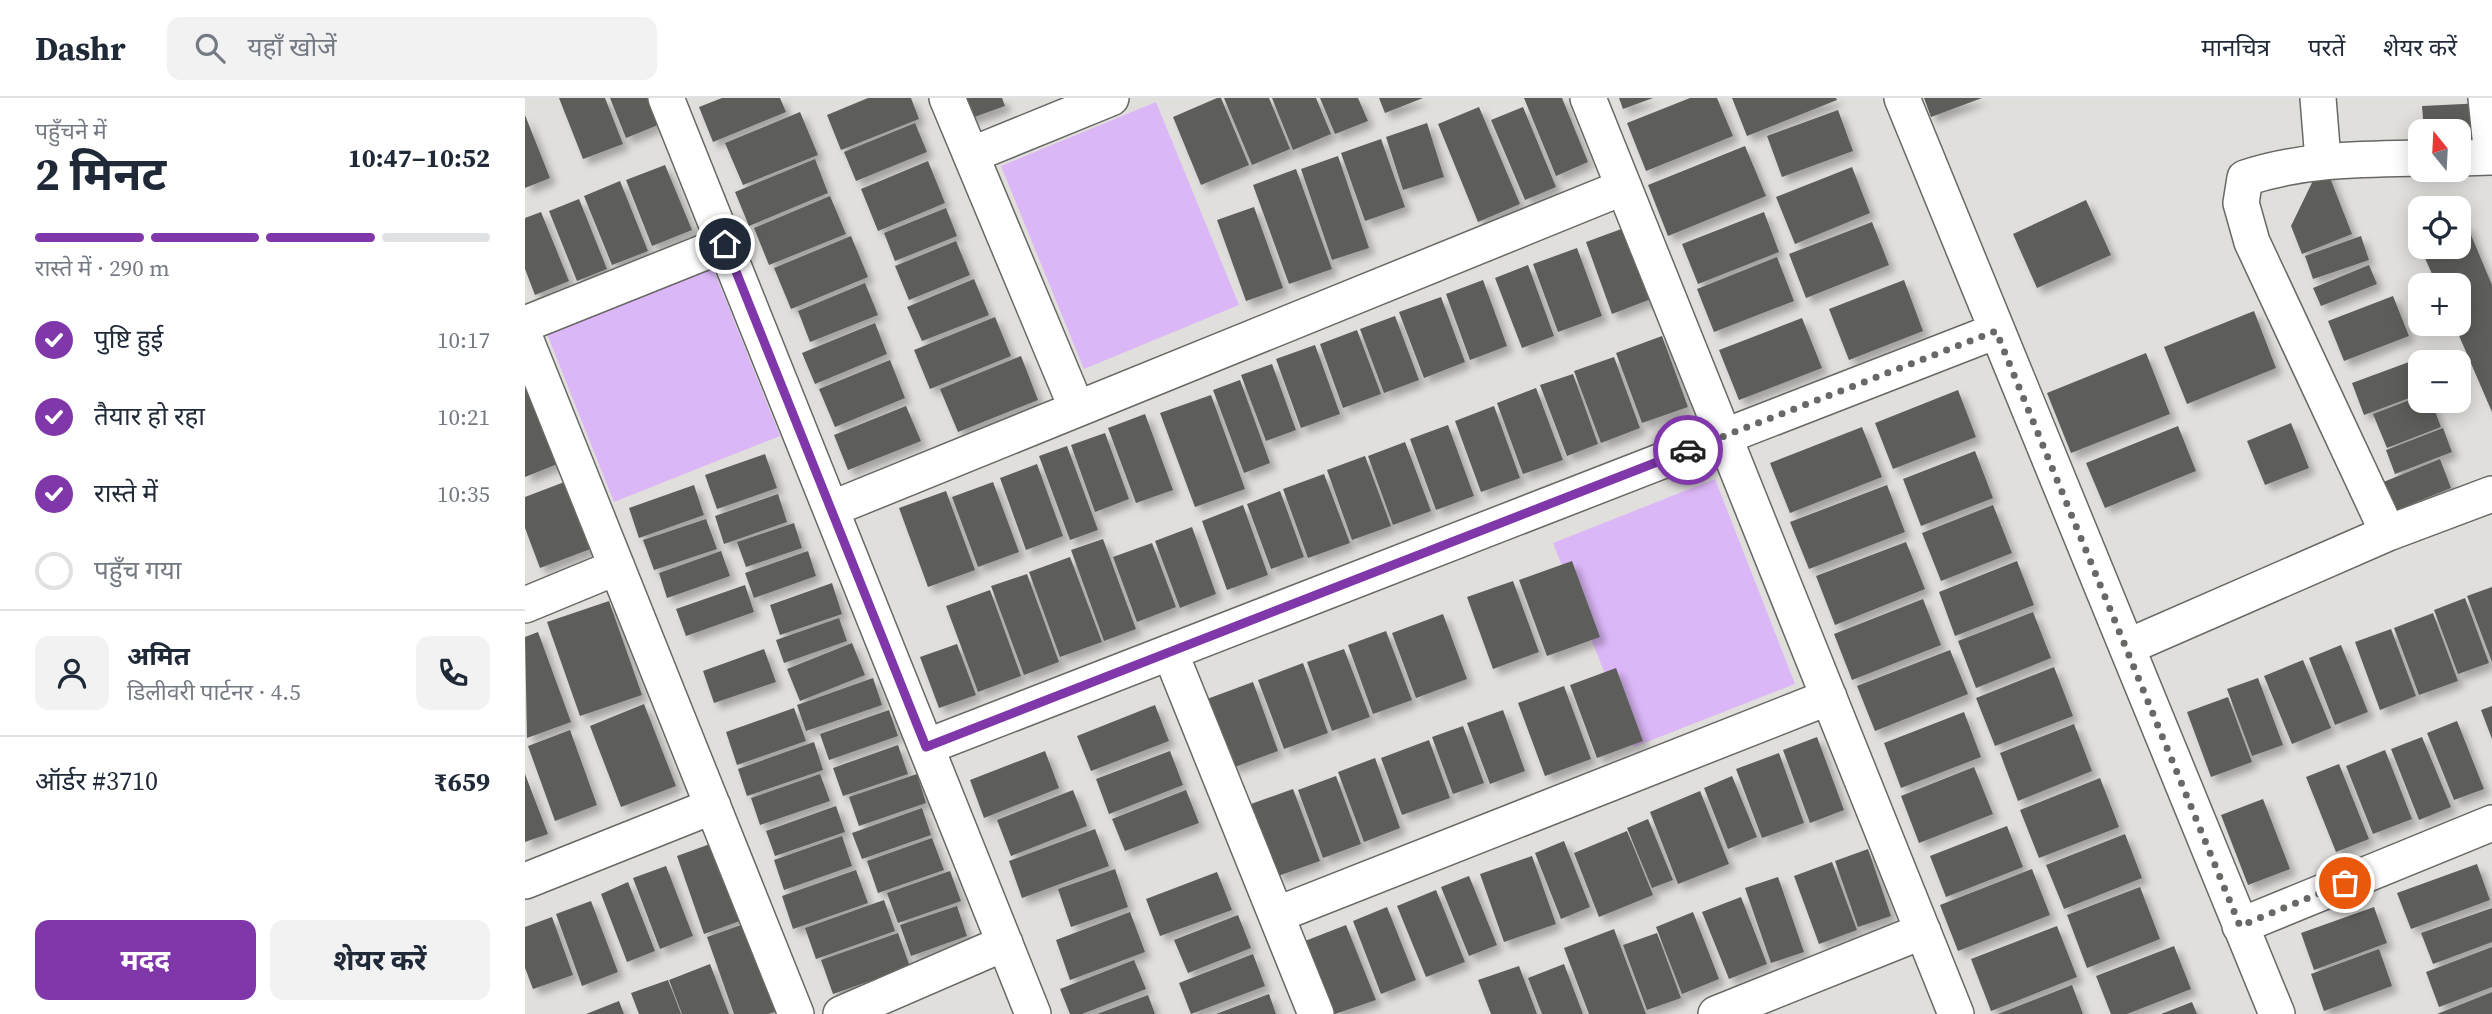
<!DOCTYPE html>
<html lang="hi">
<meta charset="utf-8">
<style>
:root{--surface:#fff;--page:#f2f2f3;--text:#1f2937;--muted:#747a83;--line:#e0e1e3;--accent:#8037aa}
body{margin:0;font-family:"Source Serif 4","Noto Sans Devanagari",serif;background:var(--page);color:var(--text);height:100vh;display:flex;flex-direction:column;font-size:26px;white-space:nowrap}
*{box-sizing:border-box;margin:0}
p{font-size:23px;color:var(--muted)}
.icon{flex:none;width:38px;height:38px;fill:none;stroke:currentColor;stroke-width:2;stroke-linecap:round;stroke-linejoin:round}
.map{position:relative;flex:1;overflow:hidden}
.drawer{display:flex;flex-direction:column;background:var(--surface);width:525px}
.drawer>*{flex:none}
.needle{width:46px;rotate:342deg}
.controls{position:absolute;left:1883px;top:21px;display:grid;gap:14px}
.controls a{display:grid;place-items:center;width:63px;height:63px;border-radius:14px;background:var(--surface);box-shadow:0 4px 18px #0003;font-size:35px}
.pin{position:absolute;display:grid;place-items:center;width:60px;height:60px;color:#fff;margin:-30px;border:4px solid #fff;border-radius:50%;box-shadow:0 2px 7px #0007}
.courier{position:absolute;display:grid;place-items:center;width:70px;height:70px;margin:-35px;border:5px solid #8037aa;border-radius:50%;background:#fff;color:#222;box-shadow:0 2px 9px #0007}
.overview em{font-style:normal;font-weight:700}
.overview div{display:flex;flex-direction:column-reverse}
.overview{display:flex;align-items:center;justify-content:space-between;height:119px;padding:0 35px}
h1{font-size:46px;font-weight:700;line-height:52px}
.bar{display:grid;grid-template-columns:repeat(4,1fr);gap:10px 7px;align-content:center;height:84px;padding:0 35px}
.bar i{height:9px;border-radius:5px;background:var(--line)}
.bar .active{background:var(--accent)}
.bar p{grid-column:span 4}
.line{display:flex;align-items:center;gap:18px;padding:0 35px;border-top:2px solid var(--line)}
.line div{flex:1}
.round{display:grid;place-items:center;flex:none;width:74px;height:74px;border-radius:14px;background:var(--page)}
ol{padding:0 35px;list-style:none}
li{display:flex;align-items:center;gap:21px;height:77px}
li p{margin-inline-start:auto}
li .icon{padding:7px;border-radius:50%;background:var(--accent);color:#fff;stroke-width:4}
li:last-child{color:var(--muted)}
li i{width:38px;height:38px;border:4px solid var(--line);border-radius:50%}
.action{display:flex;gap:14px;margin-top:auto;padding:14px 35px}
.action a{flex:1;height:80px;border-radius:14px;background:var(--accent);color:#fff;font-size:28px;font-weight:700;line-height:80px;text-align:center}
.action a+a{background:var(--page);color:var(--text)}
header{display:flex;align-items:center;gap:42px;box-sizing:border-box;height:98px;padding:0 35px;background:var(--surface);border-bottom:2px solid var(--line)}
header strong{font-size:33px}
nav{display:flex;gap:38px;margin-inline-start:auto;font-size:24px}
.search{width:490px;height:63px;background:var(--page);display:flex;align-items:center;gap:18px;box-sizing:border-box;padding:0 24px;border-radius:14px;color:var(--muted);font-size:26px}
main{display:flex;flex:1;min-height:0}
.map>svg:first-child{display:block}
</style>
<header>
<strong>Dashr</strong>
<div class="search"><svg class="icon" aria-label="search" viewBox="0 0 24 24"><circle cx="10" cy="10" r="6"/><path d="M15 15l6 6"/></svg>यहाँ खोजें</div>
<nav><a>मानचित्र</a><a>परतें</a><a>शेयर करें</a></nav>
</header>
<main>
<section class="drawer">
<div class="overview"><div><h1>2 मिनट</h1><p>पहुँचने में</p></div><em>10:47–10:52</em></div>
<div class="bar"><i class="active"></i><i class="active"></i><i class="active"></i><i></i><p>रास्ते में · 290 m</p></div>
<ol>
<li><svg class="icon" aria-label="check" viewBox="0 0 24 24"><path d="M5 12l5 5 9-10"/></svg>पुष्टि हुई<p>10:17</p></li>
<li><svg class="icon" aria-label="check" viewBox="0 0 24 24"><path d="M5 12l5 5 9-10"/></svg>तैयार हो रहा<p>10:21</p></li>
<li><svg class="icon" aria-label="check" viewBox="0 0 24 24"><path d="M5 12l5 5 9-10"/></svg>रास्ते में<p>10:35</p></li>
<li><i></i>पहुँच गया</li>
</ol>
<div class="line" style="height:126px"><a class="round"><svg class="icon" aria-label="person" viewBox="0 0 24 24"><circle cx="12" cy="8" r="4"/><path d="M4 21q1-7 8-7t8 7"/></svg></a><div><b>अमित</b><p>डिलीवरी पार्टनर · 4.5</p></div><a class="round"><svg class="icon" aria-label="phone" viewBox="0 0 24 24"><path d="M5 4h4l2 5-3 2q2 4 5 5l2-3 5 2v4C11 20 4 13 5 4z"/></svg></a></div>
<div class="line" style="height:91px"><div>ऑर्डर #3710</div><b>₹659</b></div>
<div class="action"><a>मदद</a><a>शेयर करें</a></div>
</section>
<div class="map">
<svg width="1967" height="916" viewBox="0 0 1967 916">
<defs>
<filter id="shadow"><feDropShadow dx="6" dy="6" stdDeviation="3.5" flood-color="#0004"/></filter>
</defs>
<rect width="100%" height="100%" fill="#e0dfdc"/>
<path fill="#dcb7f8" d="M631,4l83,203 -155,64 -83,-203z
M188,170l67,168 -166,66 -67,-168z
M1190,381l80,205 -161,63 -81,-204z"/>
<path fill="#5d5d5a" filter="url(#shadow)" d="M34,0h46l18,46 -40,15z
M85,0h37l11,27 -32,13z
M197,0h58l6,14 -73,30 -14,-35z
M343,0h43l8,21 -78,31 -14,-35z
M429,0h48l3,8 -42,15z
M692,0h4l28,67 -48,20 -28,-68z
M699,0h45l21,51 -38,16z
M747,0h44l15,36 -38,16z
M795,0h38l10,23 -33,13z
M854,0h44l-38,15z
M999,0h38l26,64 -32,14z
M1094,0h34l-30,11z
M1165,0h27l16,38 -87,35 -19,-48z
M1207,0h104l1,2 -90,36z
M1399,0h58l-51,19z
M1959,5l2,42 -27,2v-16h-35l-2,-25z
M954,9l41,97 -42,18 -40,-98z
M998,9l33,80 -31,13 -34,-80z
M1313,12l15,41 -71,26 -15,-41z
M275,14l18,43 -75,30 -18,-42z
M0,17l25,63 -25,10z
M390,25l12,29 -71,29 -12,-29z
M902,25l17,54 -41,13 -17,-53z
M856,41l24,68 -40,14 -24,-68z
M1220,48l21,50 -98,40 -20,-51z
M813,58l31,92 -37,12 -31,-91z
M290,61l13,34 -79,33 -14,-34z
M1798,62l29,74 -50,20 -11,-28z
M403,63l17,42 -67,28 -17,-42z
M140,67l27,65 -40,16 -26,-66z
M1327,69l18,46 -75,31 -19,-47z
M771,71l36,100 -43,15 -36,-99z
M95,83l28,70 -36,14 -28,-69z
M305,98l16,38 -77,31 -15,-37z
M54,101l28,70 -30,12 -28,-70z
M1561,102l25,55 -74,33 -24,-54z
M729,109l29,81 -37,13 -29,-81z
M421,110l11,28 -62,25 -11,-28z
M16,114l28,69 -34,14 -10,-26v-51z
M1239,114l15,40 -81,32 -16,-40z
M1347,124l17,43 -83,33 -17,-44z
M1941,125l26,62v127l-38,-88h5v-39h-22l-17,-38h39v-21z
M1099,130l27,71 -39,15 -26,-72z
M326,138l17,41 -77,32 -17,-41z
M1836,138l8,24 -56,19 -8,-23z
M431,143l14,34 -61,25 -14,-34z
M1052,150l25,68 -44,16 -25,-68z
M1252,159l17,44 -80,31 -17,-43z
M1003,167l26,71 -32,12 -27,-70z
M1844,167l8,19 -56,22 -8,-18z
M449,181l15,36 -67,26 -15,-34z
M958,182l24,66 -37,14 -24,-66z
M1379,182l19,51 -74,29 -20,-51z
M340,185l13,32 -68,27 -12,-31z
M1868,198l16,40 -65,25 -16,-40z
M916,199l24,65 -41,16 -25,-66z
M1729,213l22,57 -89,36 -23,-57z
M870,218l24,64 -35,13 -24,-64z
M470,219l16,39 -81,33 -16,-39z
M1277,220l20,50 -83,32 -20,-50z
M350,225l12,31 -72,30 -13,-31z
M832,232l24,64 -38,14 -23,-64z
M1137,238l26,71 -46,16 -26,-70z
M790,247l25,69 -39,14 -25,-69z
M1621,255l24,61 -99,39 -24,-60z
M496,258l17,44 -80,32 -18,-43z
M1089,259l26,71 -39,15 -27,-72z
M365,262l15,38 -70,29 -16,-38z
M1884,264l11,32 -56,21 -12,-32z
M747,266l24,66 -30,11 -25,-66z
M1048,276l25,70 -31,12 -27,-71z
M715,282l30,83 -26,10 -31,-83z
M14,284l31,77 -45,18v-90z
M1011,290l27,72 -40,14 -26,-71z
M1433,292l18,47 -83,32 -18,-46z
M686,297l34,94 -50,18 -35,-94z
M1895,298v5h11l10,26 -54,21 -14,-34z
M381,308l15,35 -73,29 -14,-35z
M969,308l26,72 -39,14 -26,-71z
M620,316l28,76 -37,13 -28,-75z
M1766,325l18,45 -44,17 -18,-44z
M923,327l26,71 -38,14 -26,-71z
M1653,328l18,45 -91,37 -19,-45z
M1337,329l20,50 -92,36 -20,-50z
M1918,330l9,24 -57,22 -9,-24z
M580,335l24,66 -34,13 -24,-67z
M880,344l26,69 -38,14 -25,-69z
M542,348l31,84 -28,10 -31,-84z
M1450,353l18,47 -72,28 -18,-47z
M240,356l12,34 -60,21 -12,-34z
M840,358l26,70 -39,14 -25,-70z
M1915,361l11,29 -59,24 -11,-29z
M512,366l26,72 -37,14 -26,-72z
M799,376l26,69 -42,15 -25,-69z
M42,383l26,67 -53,20 -15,-40v-31z
M468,384l26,70 -41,15 -26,-70z
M169,387l10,30 -65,23 -10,-30z
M1362,387l18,47 -96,37 -19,-47z
M421,393l29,79 -47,17 -29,-79z
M755,393l24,66 -33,12 -24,-65z
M253,396l9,28 -63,22 -9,-28z
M718,407l25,70 -41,15 -25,-69z
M1468,407l19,48 -71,28 -19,-48z
M181,421l11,30 -63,21 -11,-30z
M269,425l8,25 -56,19 -9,-25z
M667,429l24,67 -36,14 -25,-67z
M578,441l33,90 -32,12 -33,-91z
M1381,444l19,47 -90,36 -19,-49z
M627,445l24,64 -39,15 -24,-65z
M196,453l9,25 -63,22 -8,-25z
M283,453l8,25 -62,22 -9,-25z
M545,459l32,85 -42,15 -31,-85z
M1047,463l28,76 -53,19 -28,-76z
M1492,463l17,44 -79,31 -16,-44z
M502,476l32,88 -35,13 -33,-89z
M988,483l26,71 -46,17 -26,-72z
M307,485l10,31 -62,21 -10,-30z
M220,487l9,27 -68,24 -10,-27z
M1967,489v75l-25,-66z
M465,492l31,86 -43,16 -32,-86z
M1940,500l24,65 -31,11 -24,-64z
M1398,501l18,46 -89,35 -18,-46z
M84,503l33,94 -62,21 -33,-94z
M1508,514l18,46 -75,30 -18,-47z
M1908,515l25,68 -39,14 -25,-67z
M918,516l24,65 -51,19 -24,-65z
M314,520l8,23 -63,22 -8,-23z
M1866,531l25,67 -36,14 -25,-68z
M861,533l26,69 -39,14 -25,-69z
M13,534l33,90 -44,16 -2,-101z
M327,545l13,32 -65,26 -13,-32z
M432,546l19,51 -37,13 -19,-51z
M1816,547l27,67 -33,13 -26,-67z
M239,551l12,33 -62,21 -11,-32z
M819,551l26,68 -38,14 -25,-69z
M1425,552l18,44 -93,37 -18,-45z
M1778,562l28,68 -39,16 -28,-68z
M778,565l25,70 -44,16 -26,-69z
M1529,569l19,49 -78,30 -19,-48z
M1091,570l27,73 -46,17 -27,-73z
M348,580l9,27 -76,26 -9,-26z
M1733,580l25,67 -31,11 -25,-67z
M728,584l25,69 -46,17 -25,-69z
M1039,588l27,73 -46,17 -27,-73z
M1703,599l24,65 -41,15 -24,-65z
M119,606l32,82 -55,21 -31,-81z
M630,607l14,36 -78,30 -14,-35z
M1967,608v33l-11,-29z
M269,610l12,33 -69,24 -11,-33z
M364,612l9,26 -69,24 -9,-26z
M978,612l22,61 -35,13 -23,-61z
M1439,614l17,45 -80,31 -17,-45z
M1932,623l27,68 -30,11 -27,-67z
M1549,626l18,47 -74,30 -18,-48z
M938,628l21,57 -31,11 -21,-57z
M45,632l27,75 -42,16 -27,-75z
M1292,639l27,73 -34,13 -27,-73z
M1897,639l29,70 -32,13 -28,-71z
M904,642l21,58 -48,17 -21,-57z
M289,644l9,28 -76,26 -9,-27z
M373,647l10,29 -65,22 -10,-28z
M1860,652l27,69 -39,15 -27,-68z
M520,653l14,37 -75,30 -14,-38z
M645,653l13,34 -74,29 -13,-35z
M1254,655l25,70 -42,15 -26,-69z
M850,660l25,70 -36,14 -26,-70z
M1814,666l30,75 -33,13 -30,-75z
M1449,669l19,47 -74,29 -18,-47z
M0,676l23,60 -23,8z
M295,676l10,27 -70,24 -9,-27z
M392,676l9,29 -67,23 -10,-29z
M811,678l25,68 -38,14 -25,-68z
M1207,678l25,61 -29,12 -24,-61z
M1575,680l19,49 -80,31 -19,-48z
M768,691l27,72 -42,15 -27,-72z
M548,692l14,36 -76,30 -14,-36z
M661,692l13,33 -74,28 -13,-32z
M1175,693l29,73 -51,20 -28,-72z
M1738,701l27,70 -42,16 -27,-70z
M311,708l9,26 -70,24 -9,-25z
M397,710l9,27 -69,24 -10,-26z
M1123,721l25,61 -21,8 -25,-60z
M1482,728l16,41 -77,30 -16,-41z
M570,731l14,37 -87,32 -13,-37z
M1102,733l26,64 -54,22 -25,-64z
M1600,736l17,44 -78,31 -18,-44z
M317,738l10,30 -68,24 -10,-30z
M407,740l12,32 -66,23 -11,-32z
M196,742l27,78 -44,16 -27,-78z
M1039,743l26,66 -29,12 -26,-66z
M1343,751l23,67 -33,11 -23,-66z
M1007,758l24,68 -52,18 -24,-68z
M1307,764l25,68 -38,14 -25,-68z
M1952,766l13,36 -79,29 -14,-36z
M141,768l27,70 -33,13 -27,-71z
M590,771l13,38 -57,20 -13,-38z
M1507,771l18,46 -92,36 -18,-46z
M331,772l12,33 -75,26 -11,-33z
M425,773l11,30 -63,22 -11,-30z
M692,774l15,38 -72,26 -14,-37z
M944,778l28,69 -28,11 -28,-69z
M1253,779l26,75 -33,11 -26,-75z
M103,784l27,69 -28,11 -26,-68z
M1615,789l20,52 -73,29 -20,-53z
M911,792l29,72 -39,15 -29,-71z
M1216,799l26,67 -38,15 -27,-67z
M359,802l11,31 -79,28 -11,-31z
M66,803l27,71 -36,14 -26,-72z
M432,808l10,30 -56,20 -11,-31z
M862,809l29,73 -35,14 -28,-73z
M1849,809l13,36 -73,27 -13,-37z
M1967,810v34l-59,22 -12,-31z
M605,814l15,40 -75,28 -14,-40z
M1168,814l26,67 -37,15 -26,-67z
M713,817l13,33 -63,25 -14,-33z
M27,819l21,58 -40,14 -8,-21v-41z
M222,825l30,88 -9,3h-34l-27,-77z
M821,827l30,75 -41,14 -30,-73z
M1532,828l20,51 -86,34 -20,-52z
M1089,831l32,85h-57l-25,-66z
M373,835l12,34 -77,27 -12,-34z
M1132,835l24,65 -34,12 -24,-65z
M1649,848l17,43 -64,25h-16l-15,-38z
M1967,849v40l-53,20 -13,-35z
M1854,851l13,37 -68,25 -13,-37z
M728,856l12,32 -74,28 -12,-31z
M609,862l12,29 -64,25h-12l-10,-25z
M185,866l19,50h-47l-13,-34z
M1039,866l19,50h-41l-14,-36z
M994,868l18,48h-46l-13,-34z
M143,882l13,34h-42l-8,-21z
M1547,887l11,29h-85z
M1967,894v22h-55z
M744,896l7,20h-60z
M623,897l7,19h-58z
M94,903l5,13h-38z
M1667,904l5,12h-36z"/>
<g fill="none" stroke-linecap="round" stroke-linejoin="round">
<g stroke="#686865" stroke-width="38">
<path id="minor" d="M141,0l367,916
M422,0l130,311
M1063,0l368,916
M1377,0l375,916
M1793,0l5,62
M1961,0l6,59
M446,57l140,-57
M1934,60l33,-1
M0,226l200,-80
M0,240l271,676
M306,411l793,-322
M1863,435l-136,-291 -11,-39 4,-25c58,-19 115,-19 175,-20
M0,507l92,-38
M1602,549l261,-114 104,-39
M645,554l146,362
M401,649l1070,-416
M0,783l188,-75
M751,817l553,-218
M1715,828l252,-103
M316,916l164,-71
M1191,916l207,-83"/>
</g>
<use href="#minor" stroke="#fff" stroke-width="35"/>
</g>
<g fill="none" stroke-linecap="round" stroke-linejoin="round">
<path stroke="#696866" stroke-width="7" stroke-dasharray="0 12.6" d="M1163,352l308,-119 244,595 105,-43"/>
<path stroke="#8037aa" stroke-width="9" d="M200,146l201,503 762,-297"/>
</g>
</svg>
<div class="controls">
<a><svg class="needle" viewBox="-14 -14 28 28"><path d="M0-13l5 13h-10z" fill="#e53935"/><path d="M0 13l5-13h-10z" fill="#747a83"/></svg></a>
<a><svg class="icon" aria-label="locate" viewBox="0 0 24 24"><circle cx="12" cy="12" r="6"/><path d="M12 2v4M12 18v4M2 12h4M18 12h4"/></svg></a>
<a>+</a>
<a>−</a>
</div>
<div class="pin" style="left:1820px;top:785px;background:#ea580c"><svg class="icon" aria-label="bag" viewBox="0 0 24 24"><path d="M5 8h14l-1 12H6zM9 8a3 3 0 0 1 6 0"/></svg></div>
<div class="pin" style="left:200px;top:146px;background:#1f2937"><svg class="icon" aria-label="home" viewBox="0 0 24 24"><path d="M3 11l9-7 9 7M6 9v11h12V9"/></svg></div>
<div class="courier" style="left:1163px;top:352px"><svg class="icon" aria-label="car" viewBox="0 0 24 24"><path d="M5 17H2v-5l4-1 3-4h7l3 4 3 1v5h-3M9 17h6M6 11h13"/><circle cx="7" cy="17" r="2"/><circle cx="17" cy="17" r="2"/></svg></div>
</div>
</main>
